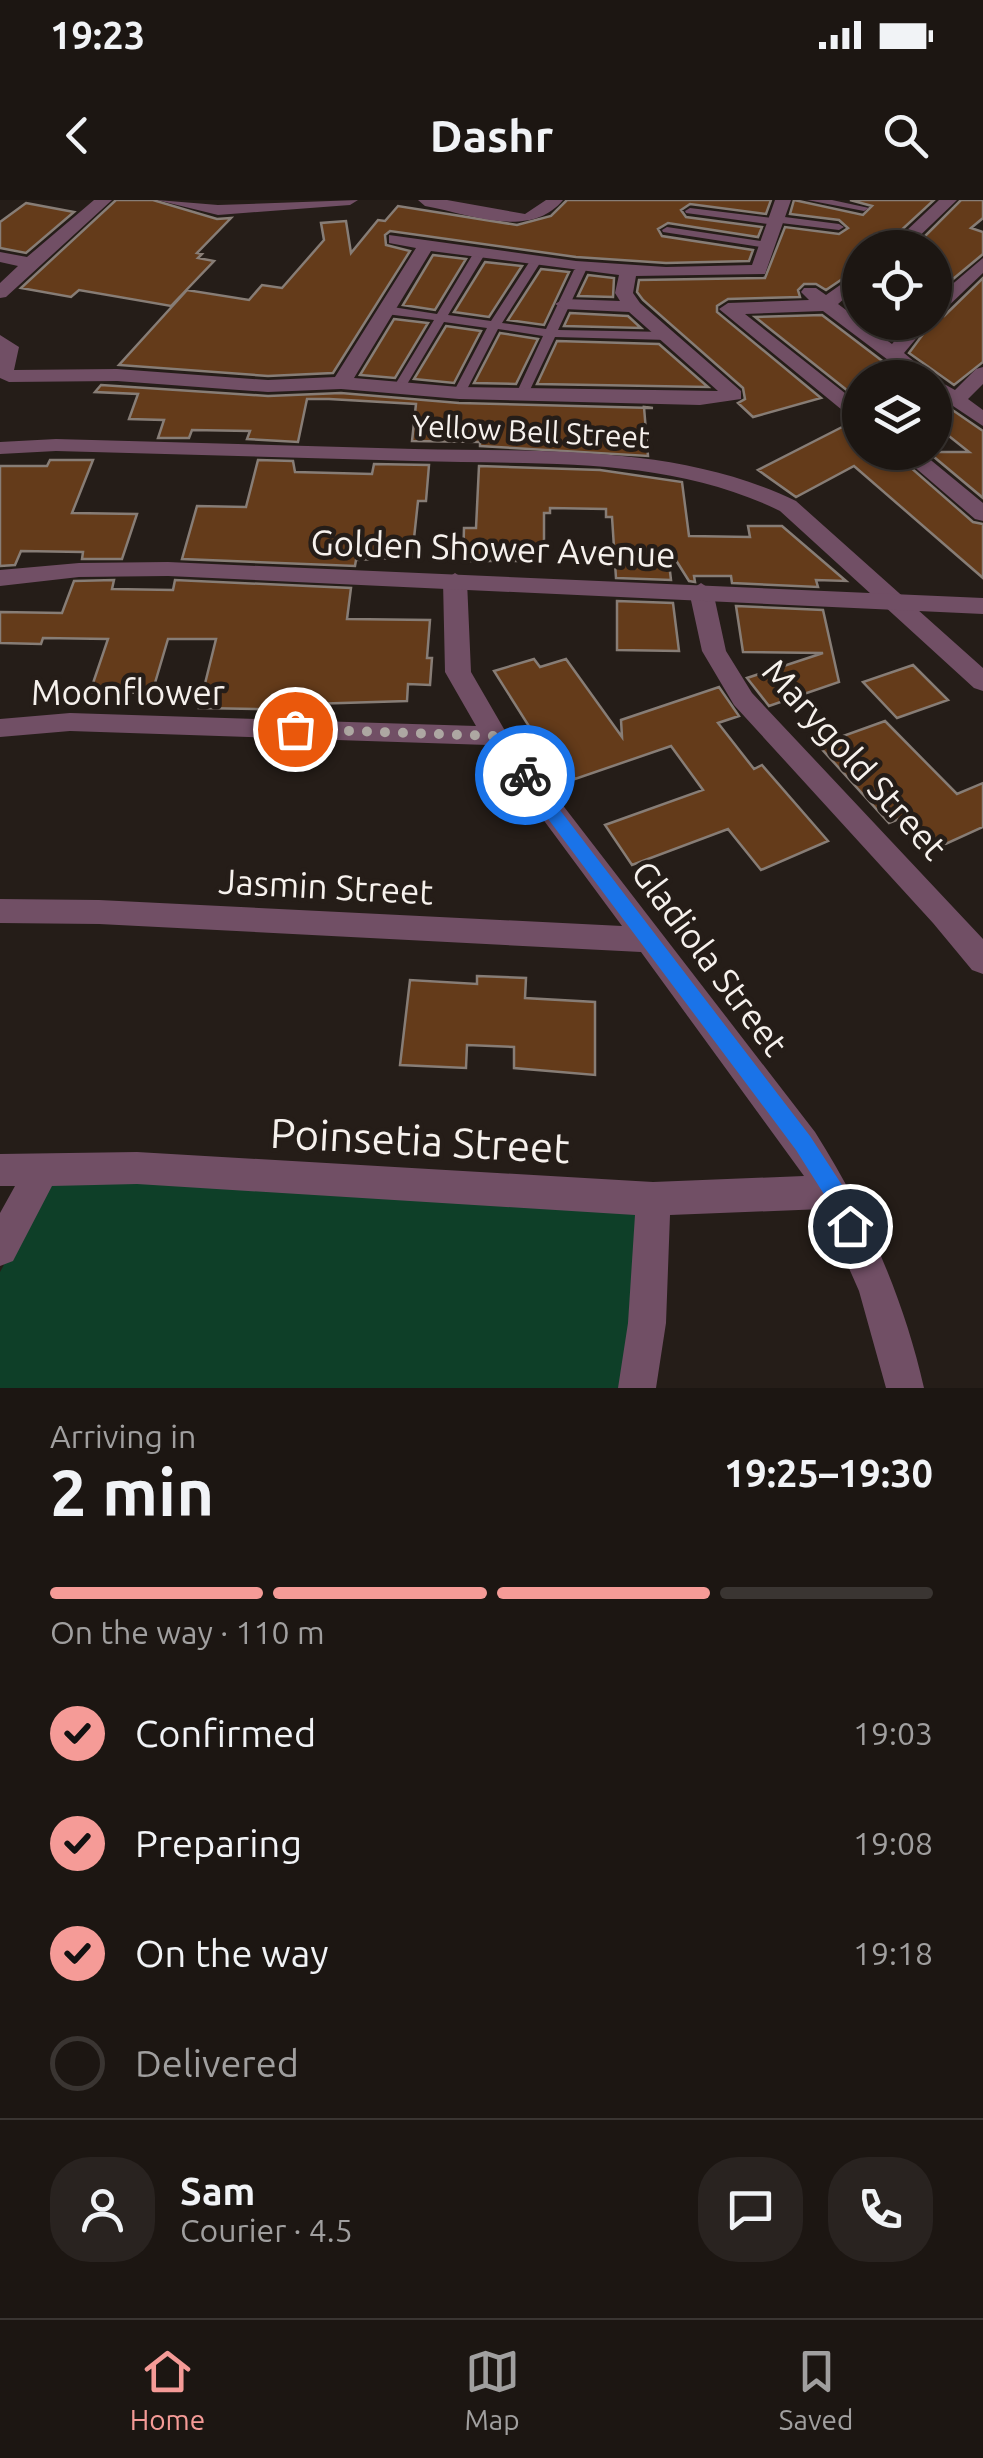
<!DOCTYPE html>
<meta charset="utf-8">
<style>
:root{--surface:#1c1612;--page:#292320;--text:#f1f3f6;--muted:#a09f9f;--line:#3a3532;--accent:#f59b97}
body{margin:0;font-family:Ubuntu,sans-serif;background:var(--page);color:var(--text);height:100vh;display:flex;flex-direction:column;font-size:38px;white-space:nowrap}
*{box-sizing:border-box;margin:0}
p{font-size:32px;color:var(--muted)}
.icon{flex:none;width:55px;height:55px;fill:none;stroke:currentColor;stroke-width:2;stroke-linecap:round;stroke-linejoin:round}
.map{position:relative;height:1188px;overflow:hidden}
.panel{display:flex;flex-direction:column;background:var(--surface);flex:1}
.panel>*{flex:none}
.fabs{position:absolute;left:842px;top:30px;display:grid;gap:20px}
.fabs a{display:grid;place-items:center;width:110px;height:110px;border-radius:50%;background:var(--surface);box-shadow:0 2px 8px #0004,0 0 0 2px var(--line);font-size:50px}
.pin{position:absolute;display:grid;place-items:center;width:85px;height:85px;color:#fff;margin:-42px;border:5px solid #fff;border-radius:50%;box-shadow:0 2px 10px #0007}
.courier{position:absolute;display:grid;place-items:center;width:100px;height:100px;margin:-50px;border:8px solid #1a73e8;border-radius:50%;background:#fff;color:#222;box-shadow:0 2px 12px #0007}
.head em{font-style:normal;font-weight:700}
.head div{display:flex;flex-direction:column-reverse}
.head{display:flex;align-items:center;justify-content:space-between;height:170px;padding:0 50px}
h1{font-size:65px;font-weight:700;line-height:75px}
.bar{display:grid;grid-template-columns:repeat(4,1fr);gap:15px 10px;align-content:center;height:120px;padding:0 50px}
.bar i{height:12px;border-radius:8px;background:var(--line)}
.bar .on{background:var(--accent)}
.bar p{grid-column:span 4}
.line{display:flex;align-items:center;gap:25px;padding:0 50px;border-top:2px solid var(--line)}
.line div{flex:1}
.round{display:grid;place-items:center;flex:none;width:105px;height:105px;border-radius:40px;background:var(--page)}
ol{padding:0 50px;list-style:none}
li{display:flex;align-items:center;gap:30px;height:110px}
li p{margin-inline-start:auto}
li .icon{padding:10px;border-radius:50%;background:var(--accent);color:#111;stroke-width:4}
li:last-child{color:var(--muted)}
li i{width:55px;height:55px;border:5px solid var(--line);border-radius:50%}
.status{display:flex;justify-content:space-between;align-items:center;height:70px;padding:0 50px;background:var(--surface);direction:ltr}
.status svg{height:28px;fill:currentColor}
header{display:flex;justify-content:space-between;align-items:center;height:130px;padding:0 50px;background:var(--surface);font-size:45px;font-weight:700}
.tabs{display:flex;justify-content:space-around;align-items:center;height:140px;border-top:2px solid var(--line);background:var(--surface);font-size:28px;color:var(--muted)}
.tabs a{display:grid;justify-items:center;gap:5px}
.tabs .on{color:var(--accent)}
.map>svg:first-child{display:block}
</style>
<div class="status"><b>19:23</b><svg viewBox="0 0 49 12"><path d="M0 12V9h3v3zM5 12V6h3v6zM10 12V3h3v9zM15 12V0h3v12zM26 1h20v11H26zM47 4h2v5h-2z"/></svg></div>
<header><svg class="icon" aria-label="back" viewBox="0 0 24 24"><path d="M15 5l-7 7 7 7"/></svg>Dashr<svg class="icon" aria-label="search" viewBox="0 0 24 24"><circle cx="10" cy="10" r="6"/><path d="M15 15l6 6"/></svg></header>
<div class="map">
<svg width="983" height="1188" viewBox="0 0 983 1188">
<rect width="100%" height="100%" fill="#251d18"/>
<path fill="#0e3f28" d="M51,978l590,34 -17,176h-624v-116z"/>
<path fill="#643b1a" stroke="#877d76" stroke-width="2.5" d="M116,0h37l64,19 14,-1 -34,35 5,1 -4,4 16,3 -43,45 -92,-16 -8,7 -50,-9z
M567,0h204l-5,14 -76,-10 -9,6 5,7 76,10 -4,10 -90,-14 -10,6 4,7 91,14 -4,11 -83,2 -90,-6 -186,-26 -5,4 1,10 24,6 -77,122 -65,3 -149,-11 68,-75 62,10 13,-15 20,3 42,-48 -3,-17 25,-2 5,32 27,-33 7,1 13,-15 119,19 34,-9z
M794,0l69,15 9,-9 -22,-6h84l-52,48h-22v19l-34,23 -10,-6h-12l-6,6 2,7 -72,2 -11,7v6l104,86 -68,19 -15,-14 7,-4 -2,-11 -100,-88 -6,-8 2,-12 126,-2 20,-51 54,7 9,-6 -9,-8 -49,-6z
M961,0h22v18l-12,10 12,4v22l-48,40v-46h-22z
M26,3l48,9 -48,41 -26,-5v-26z
M433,55l33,4 -31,51 -32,-5z
M485,62l37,4 -33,51 -35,-5z
M541,69l28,3 -25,53 -36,-5z
M588,75l26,3 -1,19 -35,-1z
M983,78v84l-29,23 -45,-32 26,-35 9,-2z
M570,113l58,3 13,12 -77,-2z
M822,115l80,61 -42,2v9l-12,4 -93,-74z
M394,119l34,4 -33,55 -35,-3z
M446,126l35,5 -27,52 -40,-4z
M500,133l38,6 -22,45 -42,-1z
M557,141l102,3 49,43 -171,-3z
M101,185l167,11 73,-3 118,10 194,5 -9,-1 4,49 -168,-10v-4l-68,-1 4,-37 -87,-5h-22l-9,43 -51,-3 3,-8 -58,-1 -3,8h-31l6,-18 -35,-1 9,-25 -43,-2z
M935,198l48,33v67l-55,-46h41l-34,-27z
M852,222l8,2v28h33l80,70 10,2v54l-129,-112 -58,31 -38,-27z
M50,260h43l-21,53 65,1 -15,45h-40l1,-7 -62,-1 -6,14 -15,1v-100h47z
M258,260l35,1 2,11 77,2 2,-10 55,1 -3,36h-8l-6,56 -56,3 -1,6 -173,-7 15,-53 49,1z
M479,266l121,4 82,12 7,54 61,1 -2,-11h34l64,55 -30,-1 2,7 -86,-4 -1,-7h-37l1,6 -6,-1 -22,-35 4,34 -55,-2 -4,-61h-6v-8l-56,-1v5h-6v48h-81l1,-33h12z
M114,380l-2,9 61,1 2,-10 176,8 -4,31 83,1 -3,38h5l-2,27 -22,-1 -1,17 -97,3 -1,6 -110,-2 17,-69h-48l-16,54 -62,-1 18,-53 -65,-1 -2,6 -41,-1v-31l62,1 12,-32z
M617,401l56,2 6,48 -62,-1z
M736,406l87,4 16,72 -70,24 -22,-28 76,-25 -80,-1z
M534,459l6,8 26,-8 56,78 -1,-17 98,-33 20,29 -21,7 36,46 8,-4 66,76 -67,29 -33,-41 -96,36 -27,-40 98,-35 -32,-44 -96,33 -21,-32 -10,3 -50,-79z
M913,465l35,35 -51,18 -34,-36z
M885,521l72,73 26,-11v44l-44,20 -30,-32 -20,8 -71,-78z
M477,776l49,2 -1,20 70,4v73l-81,-7v-21l-47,-2 -1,23 -66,-3 10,-85 67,4z"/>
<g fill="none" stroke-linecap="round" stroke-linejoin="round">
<path fill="#714f65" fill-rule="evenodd" d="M807,0h25l37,8 -5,3z
M690,8l82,10 5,-2 62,8 5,3 -5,3 -58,-7 -5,2 -90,-12 -1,-2z
M667,27l101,15 5,3 -5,3 -105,-16 -1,-2z
M479,51l6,3 -37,61 43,6 39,-60 4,-1 6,3 -38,60 44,6 28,-59 6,-3 6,3 -28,60 110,2 6,4 -6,4 -113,-3 -27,57 -6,4 -6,-4 27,-58 -45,-7 -33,64 -6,4 -6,-4 34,-65 -43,-6 -41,69h-8l-2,-3 41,-68 -48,-6 -6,-4 6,-4 51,8 36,-60z"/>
<path fill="#714f65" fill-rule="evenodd" d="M94,0h18l-106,97 -6,1v-15l18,-17 -18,-4v-10l27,5z
M157,0l61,5 140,-5 -8,5 -132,10z
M418,0h29l78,14 21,-14h17c-33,40 -93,14 -138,6z
M775,0h16l-26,74 -129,2 -3,17 7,10 101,88v8l-41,6 -241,-6 -118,-10 -73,3 -151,-11 -108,1 -9,-4v-43l19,12 -5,23 103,-1 151,11 67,-3 81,-129 -27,-5v-8l187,26 90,6 86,-2zM431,51l188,24 -4,18 5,8 -56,-2 -9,5 9,5 65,3 89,79 -259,-4 -105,-9z
M939,0h18l-50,48h-19z
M983,58v15l-42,40 -6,2v-16z
M860,71v14l-22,19 54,40 18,-22h20l-26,31 30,25h-22l-89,-67 -78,3 115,91v16l-7,-2 -134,-110 9,-6 81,-3 -8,-8 3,-4h12l10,7z
M983,167v17l-15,15 15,11v16l-48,-32v-15l20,11 21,-21z
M56,239c119,3 239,7 358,10 129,3 263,-5 382,52l187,167v23l-9,-3 -194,-177c-113,-56 -243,-46 -366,-50 -119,-3 -239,-7 -358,-10l-56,3v-12z
M897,252h24l62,51v18l-8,-2z
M455,373l12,8 4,91 33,57 311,403c50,79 88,163 109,256h-38l-27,-97 -36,-82 -153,6 -4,108 -10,65h-38l10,-65 7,-108 -498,-31 -85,2 -39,75 -13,5v-53l15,-27h-15v-32l137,-2 516,30 151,-6 -163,-224 -542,-28 -99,-1v-24l99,1 523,26 -134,-181 -418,-14 -70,6v-18l70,-6 406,13 -31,-54 -2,-91z
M701,383l12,8 13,60 26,42 231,246v35l-11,-4 -39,-47 -199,-218 -32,-54 -13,-60z"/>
<path fill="#714f65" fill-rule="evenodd" d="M168,362l815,36v16l-815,-38 -89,1 -79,9v-16l79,-7z"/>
</g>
<path fill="#1a73e8" d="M525,569l5,2 280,365 32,49 18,41 -3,7 -7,3 -8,-3 -15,-34 -31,-49 -277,-370 -2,-5z"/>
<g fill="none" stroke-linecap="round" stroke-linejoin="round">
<path stroke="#ada7a2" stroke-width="10" stroke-dasharray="0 18" d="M295,529l200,7 30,39"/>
</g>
<g text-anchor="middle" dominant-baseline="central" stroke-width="9" stroke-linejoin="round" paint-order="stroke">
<g font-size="30" fill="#f6f1ed" stroke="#251d18">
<text transform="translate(531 231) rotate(3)">Yellow Bell Street</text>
</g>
<g font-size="35" fill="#f6f1ed" stroke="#251d18">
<text transform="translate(493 348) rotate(2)">Golden Shower Avenue</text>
<text x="128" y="492">Moonflower</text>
<text transform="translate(855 559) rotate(48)">Marygold Street</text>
<text transform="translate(326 686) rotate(3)">Jasmin Street</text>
<text transform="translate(710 758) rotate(53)">Gladiola Street</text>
</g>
<g font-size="42" fill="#f6f1ed" stroke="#251d18">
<text transform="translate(420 940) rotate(3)">Poinsetia Street</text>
</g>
</g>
</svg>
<div class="fabs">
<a><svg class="icon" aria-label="locate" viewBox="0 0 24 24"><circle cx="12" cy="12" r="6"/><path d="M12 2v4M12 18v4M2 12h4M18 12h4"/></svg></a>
<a><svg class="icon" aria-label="layers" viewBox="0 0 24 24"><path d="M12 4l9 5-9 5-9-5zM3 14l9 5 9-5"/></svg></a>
</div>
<div class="pin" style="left:295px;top:529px;background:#ea580c"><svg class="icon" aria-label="bag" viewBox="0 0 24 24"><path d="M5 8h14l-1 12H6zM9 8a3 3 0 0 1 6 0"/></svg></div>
<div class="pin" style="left:850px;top:1026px;background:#1f2937"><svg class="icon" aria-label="home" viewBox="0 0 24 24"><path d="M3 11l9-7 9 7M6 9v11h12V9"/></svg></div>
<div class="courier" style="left:525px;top:575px"><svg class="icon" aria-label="bike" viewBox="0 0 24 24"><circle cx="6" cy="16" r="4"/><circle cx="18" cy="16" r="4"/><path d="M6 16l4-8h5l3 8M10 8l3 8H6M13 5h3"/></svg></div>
</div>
<section class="panel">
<div class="head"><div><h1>2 min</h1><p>Arriving in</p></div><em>19:25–19:30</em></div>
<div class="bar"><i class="on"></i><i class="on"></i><i class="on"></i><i></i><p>On the way · 110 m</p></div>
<ol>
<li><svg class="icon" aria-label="check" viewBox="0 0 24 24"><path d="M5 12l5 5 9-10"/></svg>Confirmed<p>19:03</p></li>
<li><svg class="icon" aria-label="check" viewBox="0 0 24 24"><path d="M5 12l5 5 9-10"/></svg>Preparing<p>19:08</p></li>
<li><svg class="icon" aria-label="check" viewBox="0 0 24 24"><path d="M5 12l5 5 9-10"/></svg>On the way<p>19:18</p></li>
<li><i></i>Delivered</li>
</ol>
<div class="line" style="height:180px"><a class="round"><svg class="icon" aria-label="person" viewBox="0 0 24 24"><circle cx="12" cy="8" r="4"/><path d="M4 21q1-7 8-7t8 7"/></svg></a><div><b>Sam</b><p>Courier · 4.5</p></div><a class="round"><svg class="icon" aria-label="chat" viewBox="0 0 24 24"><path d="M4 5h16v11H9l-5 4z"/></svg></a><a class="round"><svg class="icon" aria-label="phone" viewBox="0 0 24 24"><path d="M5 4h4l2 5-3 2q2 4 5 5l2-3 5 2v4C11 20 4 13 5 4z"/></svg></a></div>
</section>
<nav class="tabs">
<a class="on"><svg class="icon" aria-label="home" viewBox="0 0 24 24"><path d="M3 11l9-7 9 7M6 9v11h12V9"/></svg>Home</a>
<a><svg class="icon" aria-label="map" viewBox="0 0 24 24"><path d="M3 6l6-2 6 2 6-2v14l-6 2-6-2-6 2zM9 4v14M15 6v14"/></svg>Map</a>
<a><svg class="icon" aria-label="saved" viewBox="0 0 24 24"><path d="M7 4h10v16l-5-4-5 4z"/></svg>Saved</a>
</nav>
